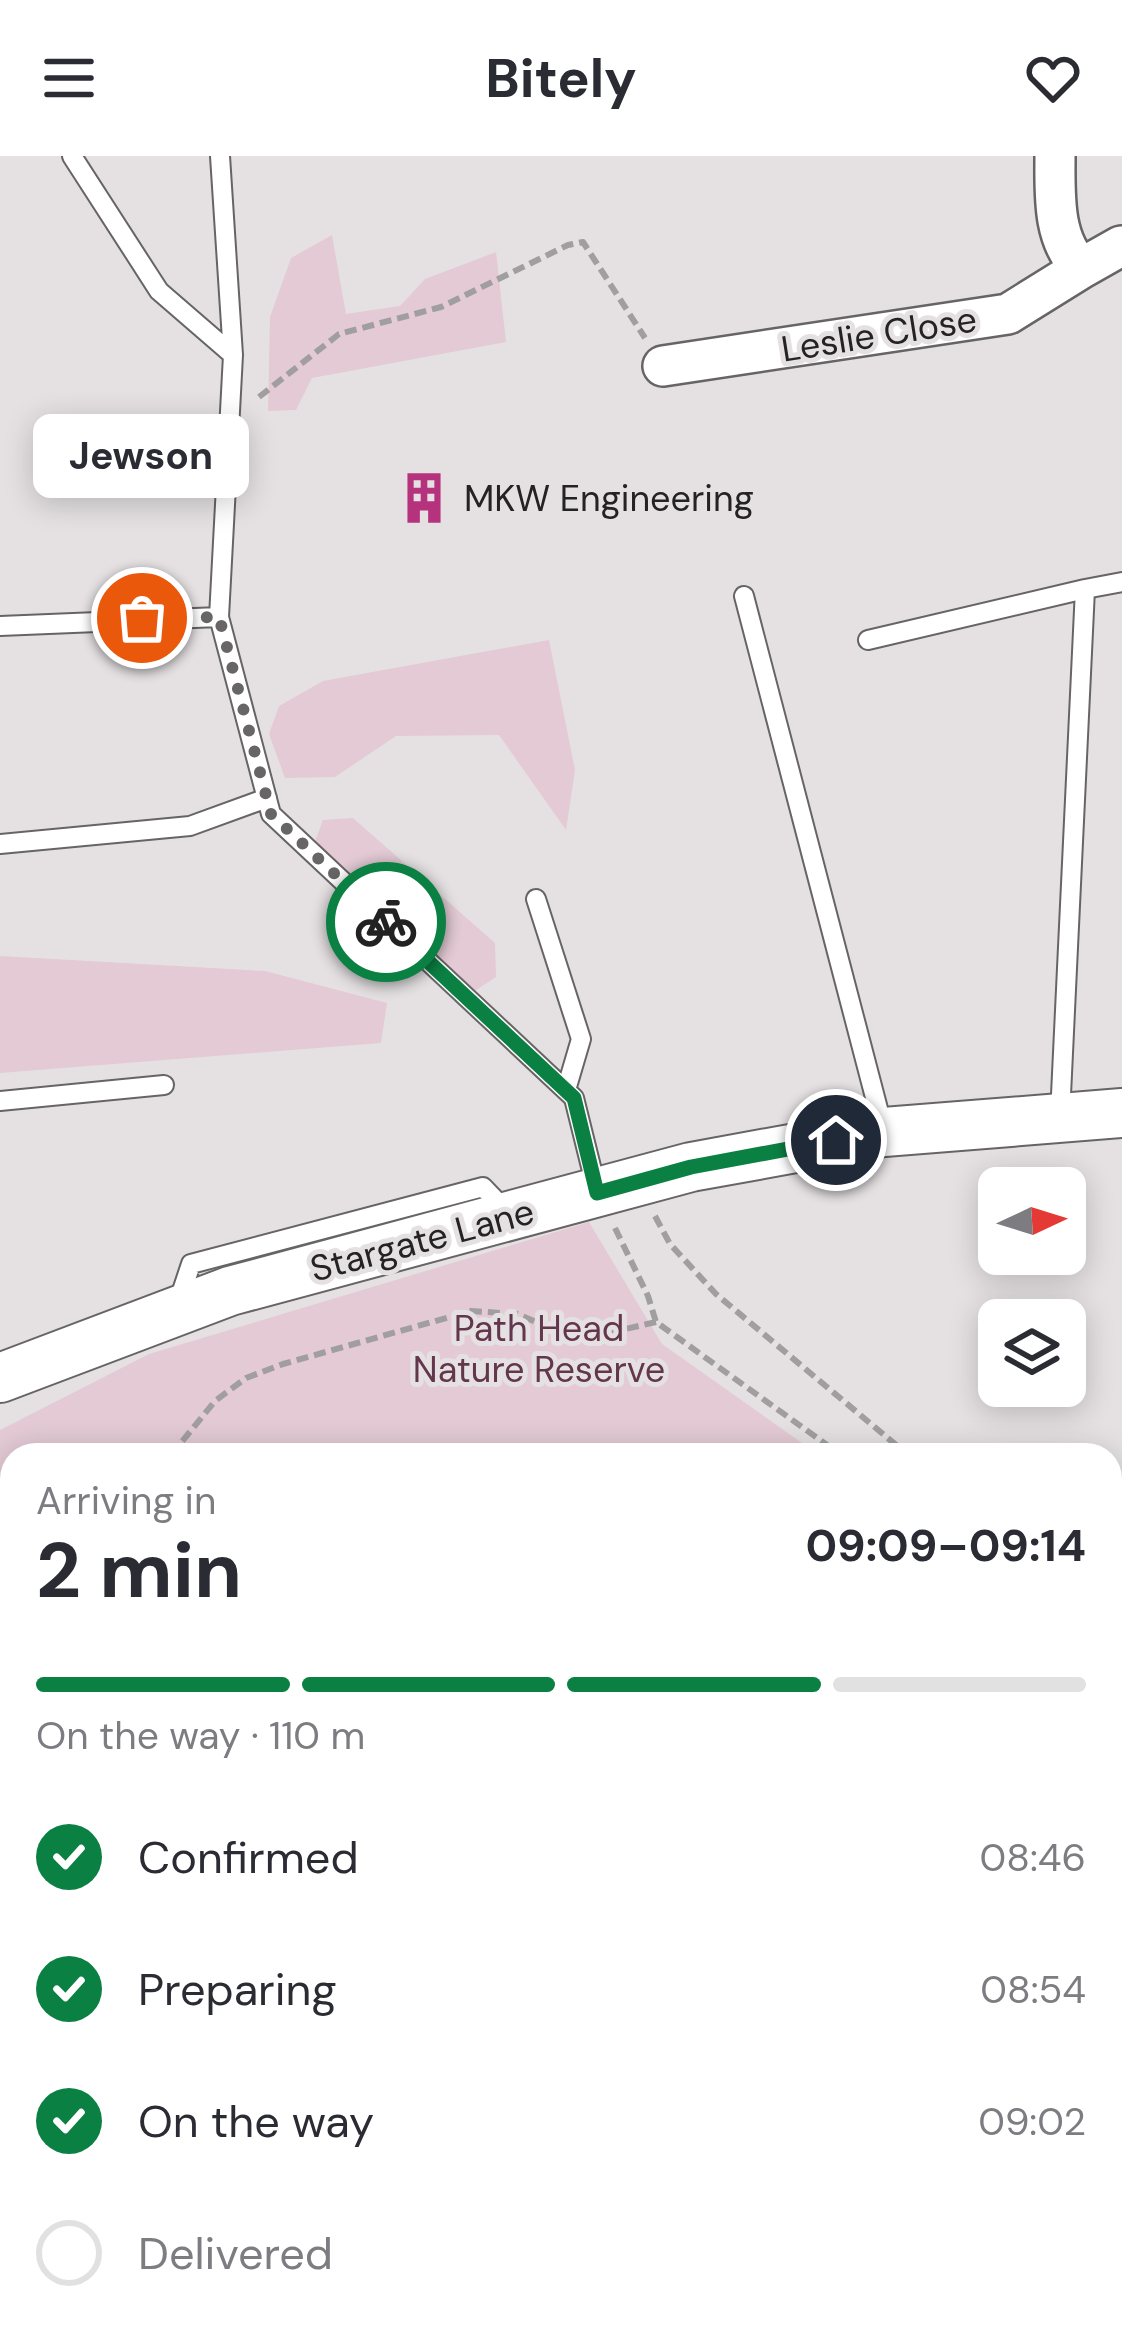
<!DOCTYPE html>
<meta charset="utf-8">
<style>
:root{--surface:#fff;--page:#f7f7f7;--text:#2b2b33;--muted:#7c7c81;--line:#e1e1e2;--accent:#0b8043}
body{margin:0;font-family:"DM Sans",sans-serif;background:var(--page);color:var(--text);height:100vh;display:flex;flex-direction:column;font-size:45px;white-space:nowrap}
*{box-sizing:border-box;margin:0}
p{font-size:39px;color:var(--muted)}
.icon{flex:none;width:66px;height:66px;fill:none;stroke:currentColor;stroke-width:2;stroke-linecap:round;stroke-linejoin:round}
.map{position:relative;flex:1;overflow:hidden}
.sheet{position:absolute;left:0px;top:1287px;width:1122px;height:900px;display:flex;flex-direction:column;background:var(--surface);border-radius:36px 36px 0 0;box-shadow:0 6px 30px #0003}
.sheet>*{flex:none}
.needle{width:78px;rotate:86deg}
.buttons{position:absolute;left:978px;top:1011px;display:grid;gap:24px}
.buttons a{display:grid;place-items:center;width:108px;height:108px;border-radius:18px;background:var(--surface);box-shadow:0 6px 30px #0003;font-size:60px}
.pin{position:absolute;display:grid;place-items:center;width:102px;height:102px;color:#fff;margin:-51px;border:6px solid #fff;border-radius:50%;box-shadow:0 3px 12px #0007}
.courier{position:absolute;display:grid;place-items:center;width:120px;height:120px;margin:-60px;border:9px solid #0b8043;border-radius:50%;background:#fff;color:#222;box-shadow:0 3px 15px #0007}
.bubble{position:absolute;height:84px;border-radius:18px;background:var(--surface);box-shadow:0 6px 30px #0003;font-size:39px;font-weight:700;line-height:84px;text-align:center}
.overview em{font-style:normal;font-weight:700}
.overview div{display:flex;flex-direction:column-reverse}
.overview{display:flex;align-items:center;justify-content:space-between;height:204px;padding:0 36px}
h1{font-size:78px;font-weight:700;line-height:90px}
.bar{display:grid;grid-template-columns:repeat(4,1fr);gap:18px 12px;align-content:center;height:144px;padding:0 36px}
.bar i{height:15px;border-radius:9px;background:var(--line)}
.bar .selected{background:var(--accent)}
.bar p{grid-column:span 4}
ol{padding:0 36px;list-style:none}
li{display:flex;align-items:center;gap:36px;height:132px}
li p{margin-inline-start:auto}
li .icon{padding:12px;border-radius:50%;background:var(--accent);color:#fff;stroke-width:4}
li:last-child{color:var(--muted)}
li i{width:66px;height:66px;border:6px solid var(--line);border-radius:50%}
header{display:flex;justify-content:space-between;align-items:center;height:156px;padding:0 36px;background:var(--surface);font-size:54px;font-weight:700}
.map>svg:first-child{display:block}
</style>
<header><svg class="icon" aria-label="menu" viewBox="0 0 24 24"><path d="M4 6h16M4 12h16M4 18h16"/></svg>Bitely<svg class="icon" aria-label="heart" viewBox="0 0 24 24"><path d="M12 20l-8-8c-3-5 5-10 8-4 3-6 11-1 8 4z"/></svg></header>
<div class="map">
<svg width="1122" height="2187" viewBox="0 0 1122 2187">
<rect width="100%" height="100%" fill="#e5e1e3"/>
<path fill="#e3cad5" d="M332,79l14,79 54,-8 25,-27 71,-27 10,90 -194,36 -16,32 -28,1 2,-94 21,-59z
M549,484l26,130 -9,60 -67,-95 -103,1 -61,41 -50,1 -16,-44 10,-28 44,-25z
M353,662l142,125 1,34 -23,15 -159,-148 9,-24z
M0,800l265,15 122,32 -6,40 -381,30z
M589,1066l73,122 157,111h-807v876h1098v-669l12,8v673h-1122v-913l149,-76z"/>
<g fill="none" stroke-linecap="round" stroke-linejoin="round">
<g stroke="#676465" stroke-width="22">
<path id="service" d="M72,0l87,135 74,64
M220,0l13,199 -14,262 52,197 303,284 23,93
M744,440l139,532
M0,470l219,-9
M868,484l217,-51
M0,688l190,-18 77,-28
M536,743l45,140 -15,51
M0,945l164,-16
M1060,960l25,-527 37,-7
M177,1150l14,-42 292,-77 24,25"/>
</g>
<g stroke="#676465" stroke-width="44">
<path id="minor" d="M1082,112l39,-22
M663,210l345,-52 74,-46c-30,-27 -27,-74 -27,-112"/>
</g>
<g stroke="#676465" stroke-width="52">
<path id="tertiary" d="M0,1222l230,-87 461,-124 193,-35 238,-19"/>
</g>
<path stroke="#a19ea0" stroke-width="6" stroke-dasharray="12 6" stroke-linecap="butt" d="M259,241l80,-63 102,-27 127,-62 15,-3 62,96
M655,1060l15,28 46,50 192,161
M615,1072l33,68 8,26 185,133
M171,1299l44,-54 31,-23 37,-14 188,-53 46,3 45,19 33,3 61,-14
M0,1379l12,-3
M1110,1468l12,10
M0,1516l12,61
M1110,1916l12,5
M143,2175l1,12
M882,2175l16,12
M327,2187l12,-12"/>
<use href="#service" stroke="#fff" stroke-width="18"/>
<use href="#minor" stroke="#fff" stroke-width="39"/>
<use href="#tertiary" stroke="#fff" stroke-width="48"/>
</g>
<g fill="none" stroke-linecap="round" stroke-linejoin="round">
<path stroke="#686566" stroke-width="12" stroke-dasharray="0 21.6" d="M142,462l77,-1 52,197 115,108"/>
<path stroke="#0b8043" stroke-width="15" d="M386,766l188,176 23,95 94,-26 145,-27"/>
</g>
<defs>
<g id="building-bare" transform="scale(4.14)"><path d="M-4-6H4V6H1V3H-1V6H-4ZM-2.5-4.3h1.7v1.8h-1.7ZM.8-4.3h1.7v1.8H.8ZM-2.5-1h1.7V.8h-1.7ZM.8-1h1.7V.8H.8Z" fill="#b5337d" stroke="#e5e1e3" stroke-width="2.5" paint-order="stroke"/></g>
</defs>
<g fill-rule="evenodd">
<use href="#building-bare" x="424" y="342"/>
</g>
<g text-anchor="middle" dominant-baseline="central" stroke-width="10" stroke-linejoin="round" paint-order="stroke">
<g font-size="36" fill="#242223" stroke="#e5e1e3">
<text transform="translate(879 178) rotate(-9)">Leslie Close</text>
<text transform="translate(422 1084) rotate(-15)">Stargate Lane</text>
</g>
<g font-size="36" fill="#242223" stroke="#e5e1e3" text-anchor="start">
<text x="464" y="342">MKW Engineering</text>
</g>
<g font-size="36" fill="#63364c" stroke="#e5e1e3">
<text x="539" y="1172">Path Head<tspan x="539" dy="41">Nature Reserve</tspan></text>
</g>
</g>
</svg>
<div class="buttons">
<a><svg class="needle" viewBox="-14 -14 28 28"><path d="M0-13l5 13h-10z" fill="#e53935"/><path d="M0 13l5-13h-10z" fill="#7c7c81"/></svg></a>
<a><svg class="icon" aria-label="layers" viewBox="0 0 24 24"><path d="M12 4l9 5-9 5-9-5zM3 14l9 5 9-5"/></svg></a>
</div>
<div class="pin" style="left:142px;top:462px;background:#ea580c"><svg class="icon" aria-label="bag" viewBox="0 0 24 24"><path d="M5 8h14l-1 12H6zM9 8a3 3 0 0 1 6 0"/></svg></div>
<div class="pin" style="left:836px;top:984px;background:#1f2937"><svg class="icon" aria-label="home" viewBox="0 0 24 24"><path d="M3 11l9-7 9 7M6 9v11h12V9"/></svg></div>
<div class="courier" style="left:386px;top:766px"><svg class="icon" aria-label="bike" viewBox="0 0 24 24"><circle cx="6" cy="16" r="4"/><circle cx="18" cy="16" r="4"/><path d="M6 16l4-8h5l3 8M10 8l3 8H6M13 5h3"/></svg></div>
<div class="bubble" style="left:33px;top:258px;width:216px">Jewson</div>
<section class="sheet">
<div class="overview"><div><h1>2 min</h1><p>Arriving in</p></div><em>09:09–09:14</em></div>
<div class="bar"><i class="selected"></i><i class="selected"></i><i class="selected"></i><i></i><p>On the way · 110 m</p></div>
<ol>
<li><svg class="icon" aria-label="check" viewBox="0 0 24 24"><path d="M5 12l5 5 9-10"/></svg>Confirmed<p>08:46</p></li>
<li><svg class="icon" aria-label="check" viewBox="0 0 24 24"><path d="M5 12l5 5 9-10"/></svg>Preparing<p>08:54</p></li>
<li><svg class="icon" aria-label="check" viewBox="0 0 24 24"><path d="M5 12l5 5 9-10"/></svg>On the way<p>09:02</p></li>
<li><i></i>Delivered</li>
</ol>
</section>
</div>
